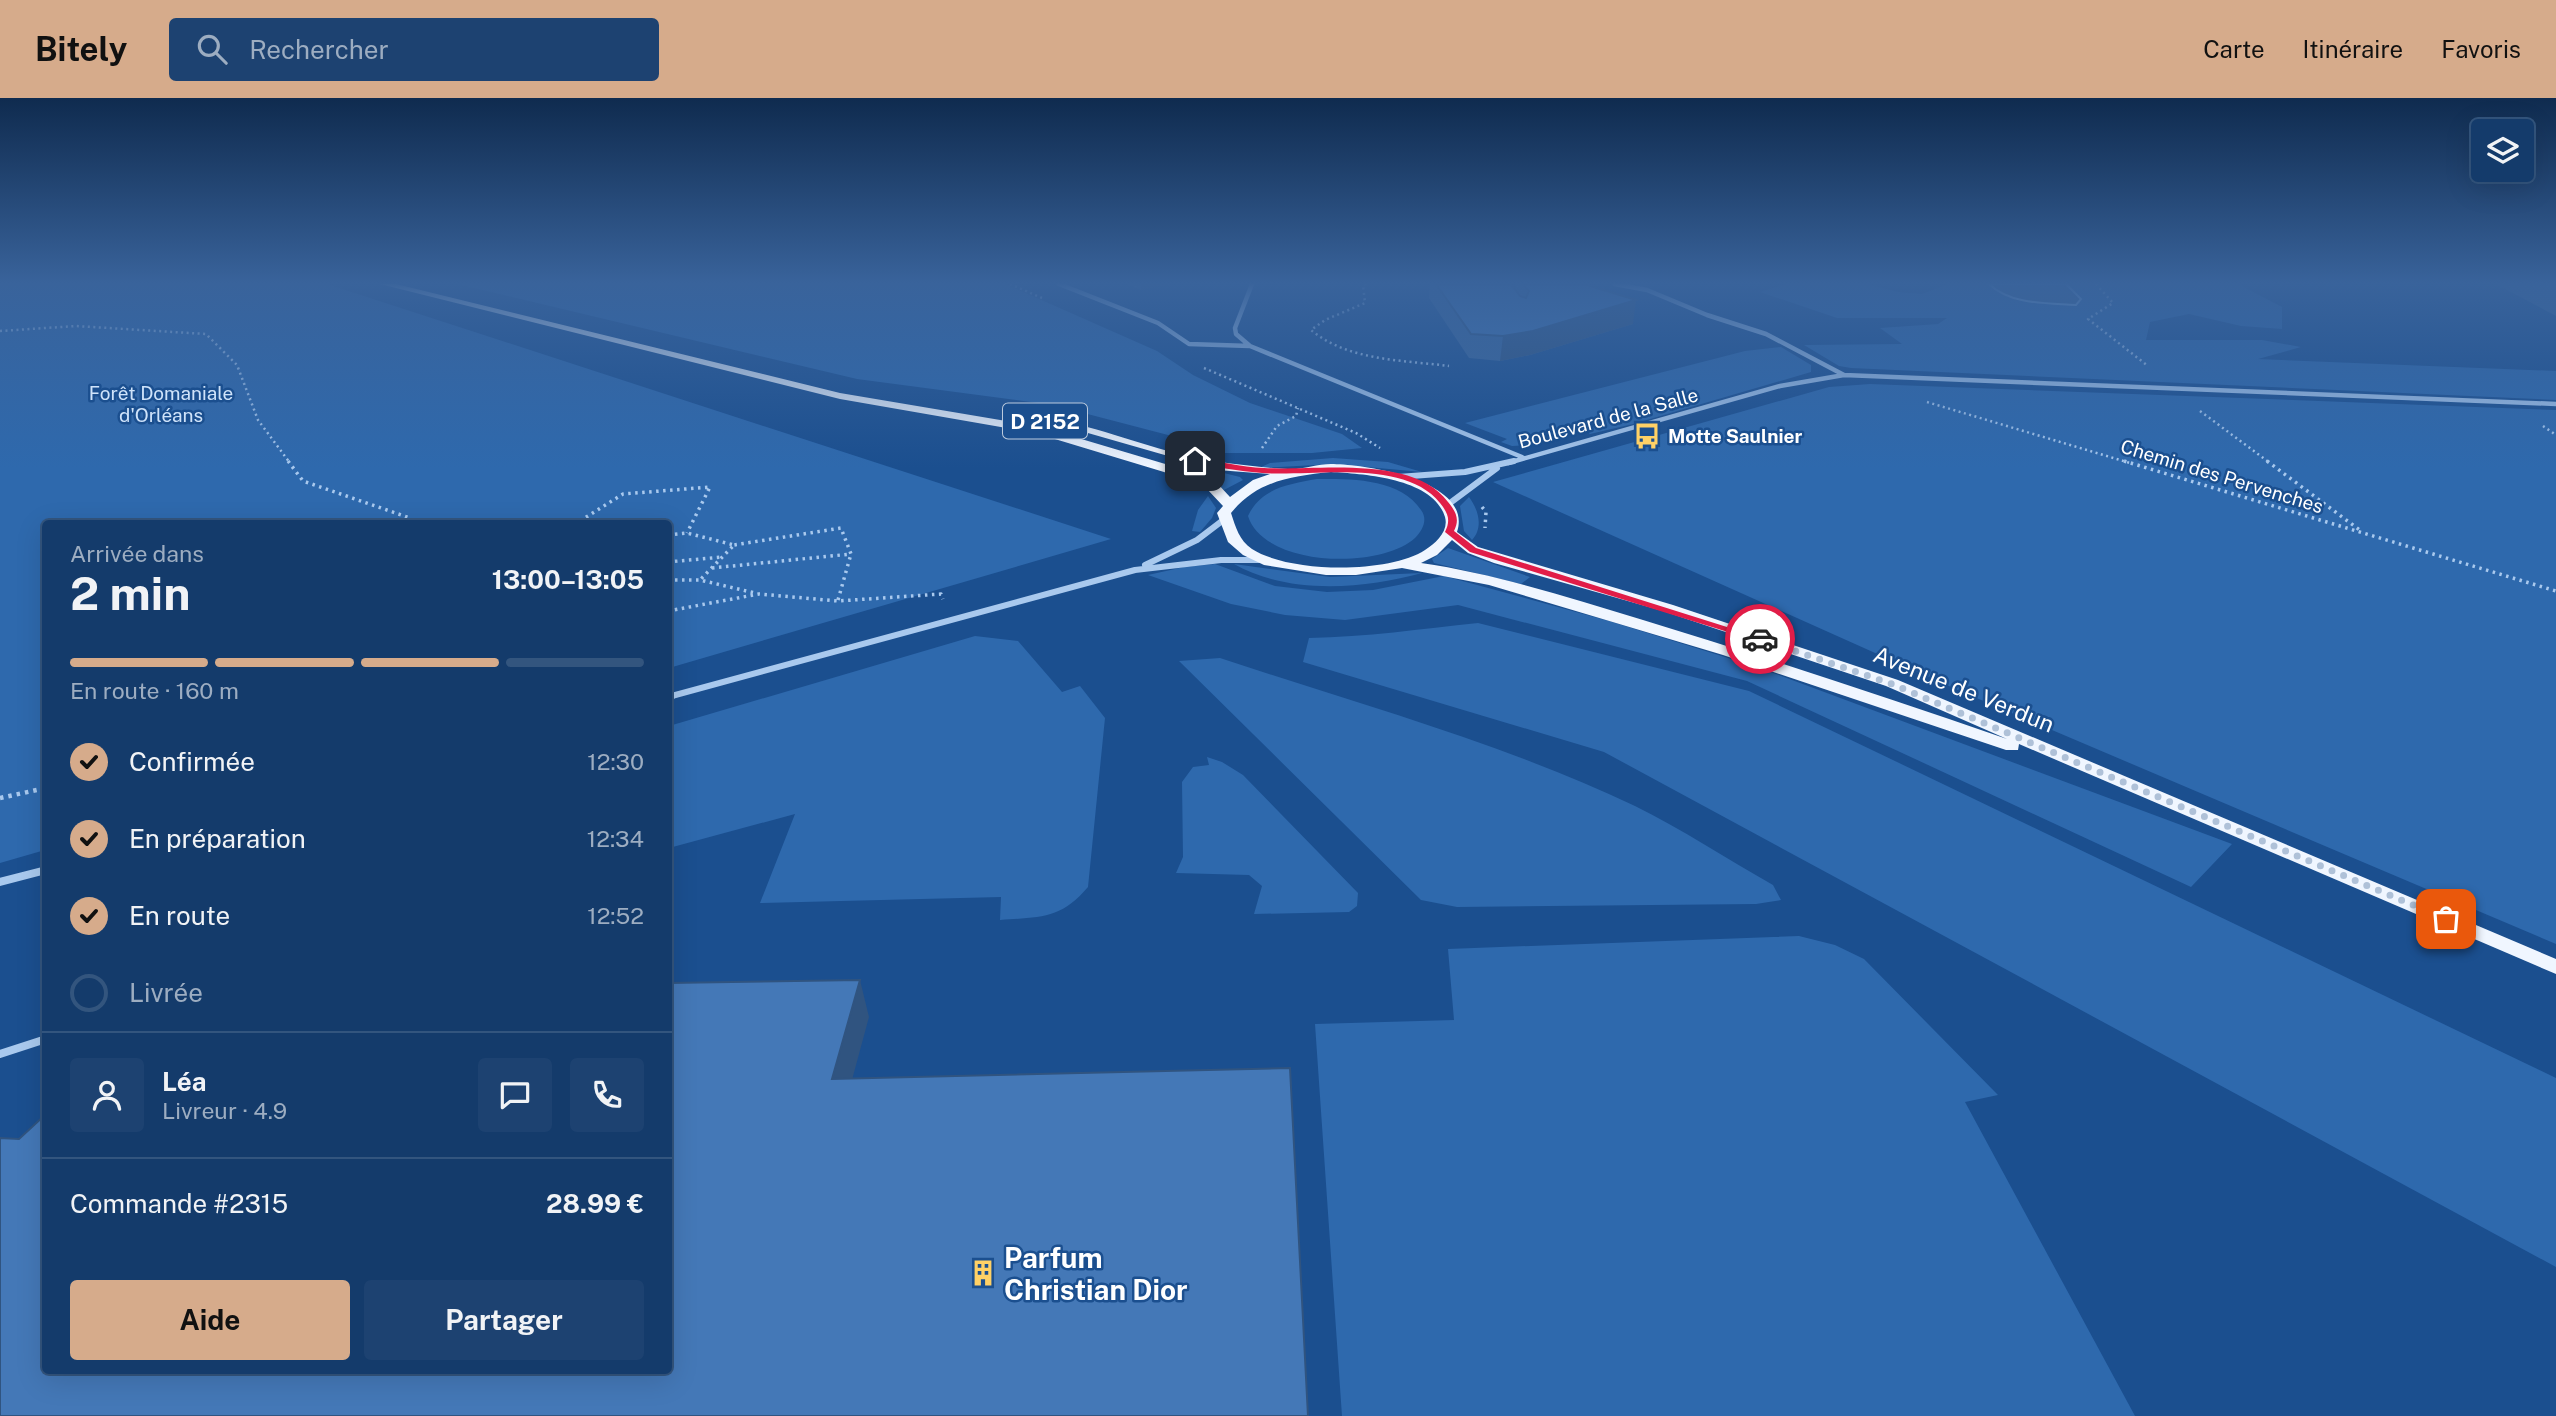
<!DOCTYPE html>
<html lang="fr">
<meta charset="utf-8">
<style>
:root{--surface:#143b6b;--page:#1d4271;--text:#f1f3f6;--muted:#9dadc1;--line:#33557e;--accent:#d6ab8b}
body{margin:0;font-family:"Public Sans",sans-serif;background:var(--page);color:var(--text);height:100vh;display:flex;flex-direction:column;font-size:26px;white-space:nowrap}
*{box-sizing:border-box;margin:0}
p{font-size:23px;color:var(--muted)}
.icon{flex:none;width:38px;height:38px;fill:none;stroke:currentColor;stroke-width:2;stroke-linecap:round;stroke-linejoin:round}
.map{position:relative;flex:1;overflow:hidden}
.side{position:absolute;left:42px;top:422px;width:630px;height:854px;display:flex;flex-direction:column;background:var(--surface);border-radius:7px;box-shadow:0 7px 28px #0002,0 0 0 2px var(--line)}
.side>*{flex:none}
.tools{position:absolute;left:2471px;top:21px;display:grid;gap:14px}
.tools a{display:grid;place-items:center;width:63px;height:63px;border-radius:7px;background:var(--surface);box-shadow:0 7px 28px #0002,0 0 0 2px var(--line);font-size:35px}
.pin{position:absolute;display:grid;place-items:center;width:60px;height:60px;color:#fff;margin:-30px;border-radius:14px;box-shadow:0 4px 10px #0006}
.courier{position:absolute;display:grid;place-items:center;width:70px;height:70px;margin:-35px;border:5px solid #e11d48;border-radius:50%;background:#fff;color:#222;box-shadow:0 2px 9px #0007}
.headline em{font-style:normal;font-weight:700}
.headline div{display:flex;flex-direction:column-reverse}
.headline{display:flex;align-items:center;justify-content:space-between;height:119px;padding:0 28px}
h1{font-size:46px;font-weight:700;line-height:52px}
.bar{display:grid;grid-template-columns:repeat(4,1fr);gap:10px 7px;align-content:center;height:84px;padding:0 28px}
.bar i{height:9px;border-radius:5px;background:var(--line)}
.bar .current{background:var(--accent)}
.bar p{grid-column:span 4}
.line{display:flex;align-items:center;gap:18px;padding:0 28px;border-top:2px solid var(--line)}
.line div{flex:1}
.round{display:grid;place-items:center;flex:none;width:74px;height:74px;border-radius:7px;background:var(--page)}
ol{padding:0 28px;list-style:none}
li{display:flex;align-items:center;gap:21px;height:77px}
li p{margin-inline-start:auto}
li .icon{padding:7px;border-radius:50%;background:var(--accent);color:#111;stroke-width:4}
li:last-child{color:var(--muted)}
li i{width:38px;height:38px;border:4px solid var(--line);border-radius:50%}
.primary-button{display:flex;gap:14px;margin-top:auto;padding:14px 28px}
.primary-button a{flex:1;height:80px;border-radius:7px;background:var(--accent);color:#111;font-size:28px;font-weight:700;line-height:80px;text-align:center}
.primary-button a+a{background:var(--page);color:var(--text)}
header{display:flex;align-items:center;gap:42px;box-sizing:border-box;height:98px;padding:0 35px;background:var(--accent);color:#111}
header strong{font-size:33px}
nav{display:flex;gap:38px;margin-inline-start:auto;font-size:24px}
.search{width:490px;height:63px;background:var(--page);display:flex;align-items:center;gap:18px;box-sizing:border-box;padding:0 24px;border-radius:7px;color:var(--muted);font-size:26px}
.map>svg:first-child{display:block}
</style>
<header>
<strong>Bitely</strong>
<div class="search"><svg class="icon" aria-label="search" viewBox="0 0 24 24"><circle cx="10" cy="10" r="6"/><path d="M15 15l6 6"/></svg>Rechercher</div>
<nav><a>Carte</a><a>Itinéraire</a><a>Favoris</a></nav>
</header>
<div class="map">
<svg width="2556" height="1318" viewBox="0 0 2556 1318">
<rect width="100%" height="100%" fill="#1b4f8f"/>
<path fill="#2e69ad" d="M0,186h327l784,255 -442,129 -1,-145h-622l-1,327 -45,13z
M457,186h548l152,67 36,24 57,28 92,31 20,14 -50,5h-92l-52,-18 -115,-30 -196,-26z
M1786,186h81l31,8 24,2 26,-10h290l44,23v22l-41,-3 -52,-12 -39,8 -4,18h116l39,7 -43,12 298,12v29l-705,-32 -12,-2 -35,-21 98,-1 -22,-16 58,-4 9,-6h-110l-77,-26z
M1781,249l30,18v7l-178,52 -43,10 -11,-10 -60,13 11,8 -18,1 -11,-4 6,-3 -42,-16 280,-72z
M1870,286l686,26v534l-596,-253 -467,-209 336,-95z
M1333,360l55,4 34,10 -88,-8 -75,4 11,-5z
M1176,363l64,16 3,3 -19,10 -56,-25z
M1317,381c34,0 83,-1 104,31 7,9 2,20 -6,28 -35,32 -151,29 -167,-22 13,-28 41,-32 69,-37z
M1208,398l8,12 -4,10 -12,14 -8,-1 6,-21z
M1469,399c9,12 15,30 3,43l-8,-9 -4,-25z
M1448,450l82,29 -9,7 -87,-21 -2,-4z
M1215,466l60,22 52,6 46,-2 71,-14 165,45 148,46 475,177 -41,43 -444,-206 -289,-76 -113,15 -60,-5 -54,-11 -83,-29 36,-8z
M1234,466l96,13 92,-4c-58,16 -134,22 -188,-9z
M1478,525l271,68 807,387v189l-952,-515 -301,-90 6,-24c57,-1 112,-9 169,-15z
M975,538l43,5 44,51 18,-6 25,32 -17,169c-27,32 -47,30 -88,33l1,-23 -241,6 35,-89 -126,34v-122z
M1220,560c139,46 282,85 415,148 47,23 92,53 138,79l8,15 -25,4 -299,3 -36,-7 -242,-239z
M1207,659l15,5 21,13 115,118 -1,13 -8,6 -95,2 8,-28 -13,-11 -73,-2 7,-16 -1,-75 11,-15 16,-2z
M1799,838l36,9 29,14 134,136 -33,7 170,314h-793l-27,-392 139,-4 -6,-71z"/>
<path fill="#3c6290" stroke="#9cc4f0" stroke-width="2" d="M1989,186h77l15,15 -5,6c-29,-2 -65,0 -87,-21z"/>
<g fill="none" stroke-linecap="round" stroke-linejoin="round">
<path stroke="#a9c9ee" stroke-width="2.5" stroke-dasharray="2 3.5" stroke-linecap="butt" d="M1010,186l32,14
M1366,186l-3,1 2,18 -40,17 -14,10c37,31 92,30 138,36
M2096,186l17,19 -25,16 60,47
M0,233l76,-5 130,8 31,31 21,55 32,43
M1204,270l152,65 24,15
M1927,304l203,61
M2200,313l70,52
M2543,328l13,9
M1262,350l15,-22 19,-10 2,-8"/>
<path stroke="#a9c9ee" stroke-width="3.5" stroke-dasharray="2.5 4.5" stroke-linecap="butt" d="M288,363l15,20 107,37 -1,5
M2124,363l432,130
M2267,363l94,70
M1482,409l4,5 -1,16
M580,423l43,-27 87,-7 -23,46
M569,425h14
M668,437l19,-2 47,12 -34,35
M668,464l54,-5
M712,470l139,-14 -10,-26 -107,17
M668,482h32l55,13
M838,502l13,-46
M668,513l91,-17 79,7 103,-7 2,5"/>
<path stroke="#a9c9ee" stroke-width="4.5" stroke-dasharray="3.5 5" stroke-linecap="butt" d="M0,700l46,-10"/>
<path stroke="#a9c9ee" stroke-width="8" d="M0,956l46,-15"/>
<path stroke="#a9c9ee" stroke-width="4.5" d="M1059,186l99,39 31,21 61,2
M1252,186l-17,44 1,6 14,12 272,111
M1615,186l32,6 60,25 59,19 78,41
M1508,365l272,-77 64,-11 712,29"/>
<path stroke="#a9c9ee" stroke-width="6" d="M1398,379l67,-5 49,-11
M1446,408l51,-38
M1145,467l52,-25 29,-22
M668,599l467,-127 86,-10h38"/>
<path stroke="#a9c9ee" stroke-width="8" d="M668,599l3,-1
M0,784l46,-12"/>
<path fill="#f0f6ff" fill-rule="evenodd" d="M380,186h16l444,109 201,34 131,39 45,17 13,14 23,-17 17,-6 -53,-4 -143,-41 6,-4c43,11 97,32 140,37 22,3 47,6 68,7 14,1 29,-5 43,-5 33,0 143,16 126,68l21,15 195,58 225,75 658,279v15l-537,-230 -1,6h-12l-283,-95 -234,-70 -87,-17 -46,7h-30l-62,-10 -21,-10 -15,-13 -11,-29 6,-7 -16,-17 -43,-17 -129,-39 -195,-34zM1331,374c33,2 102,6 114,45 4,14 -9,26 -20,33 -37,24 -136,23 -173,-1 -13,-9 -16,-21 -21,-36 26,-32 60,-37 100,-41zM1452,442l16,13 26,10 169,48 223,75 121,53c-121,-42 -242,-82 -364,-119 -73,-22 -146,-46 -222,-57l16,-8z"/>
</g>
<path fill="#3a679d" d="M1128,186h42l-29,6z
M1430,186h82l3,6 1,-6h73v1l44,39 -103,31 -30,6 -31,-3 -40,-60z
M2496,186h60v32z"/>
<path fill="#305480" d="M1141,186h29l-29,6z
M1636,202l-3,24 -103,31 -30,6 3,-25z
M860,882l9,37 -27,100 -10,-38z"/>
<path fill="#4478b7" stroke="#305480" stroke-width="2" d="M1436,186h75l9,12 6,2 3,-7 -6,-7h61l52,16 -103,31 -30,5 -32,-2z
M860,882l-28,99 458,-11 18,348h-1308v-278l19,1 27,-25v256h622v-387z"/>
<linearGradient id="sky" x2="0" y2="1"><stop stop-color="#0f2b4f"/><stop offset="0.5" stop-color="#39639b"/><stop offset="1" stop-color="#39639b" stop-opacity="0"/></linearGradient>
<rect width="2556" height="370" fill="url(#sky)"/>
<path fill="#e11d48" d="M1195,360c23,3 46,9 69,10 51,3 149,-14 184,34 8,10 12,17 6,29l22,17 289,91 -8,2 -287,-89 -25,-20c6,-12 3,-19 -5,-29 -36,-45 -129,-26 -178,-30 -23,-2 -47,-6 -70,-11z"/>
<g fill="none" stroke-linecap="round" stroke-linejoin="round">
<path stroke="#afc1d8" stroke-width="7" stroke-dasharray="0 12.6" d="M1760,541l132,45 554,235"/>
</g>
<defs>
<g id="bus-bare" transform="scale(2.1)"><path d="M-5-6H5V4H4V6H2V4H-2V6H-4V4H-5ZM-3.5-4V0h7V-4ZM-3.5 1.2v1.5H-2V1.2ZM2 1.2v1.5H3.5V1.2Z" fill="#ffd166" stroke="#1b4f8f" stroke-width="2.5" paint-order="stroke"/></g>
<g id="building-bare" transform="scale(2.1)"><path d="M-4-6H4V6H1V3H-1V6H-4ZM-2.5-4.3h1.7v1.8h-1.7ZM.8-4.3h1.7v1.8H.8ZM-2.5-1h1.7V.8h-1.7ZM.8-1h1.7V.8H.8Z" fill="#ffd166" stroke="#1b4f8f" stroke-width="2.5" paint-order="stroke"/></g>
</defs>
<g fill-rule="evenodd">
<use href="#bus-bare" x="1647" y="338"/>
<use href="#building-bare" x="983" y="1175"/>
</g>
<g text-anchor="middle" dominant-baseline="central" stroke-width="5" stroke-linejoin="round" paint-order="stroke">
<g font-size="19" fill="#cfe3fa" stroke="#1b4f8f">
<text x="161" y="295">Forêt Domaniale<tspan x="161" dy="22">d'Orléans</tspan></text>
</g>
<g font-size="19" fill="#fff" stroke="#1b4f8f">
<text transform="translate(1608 320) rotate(-15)">Boulevard de la Salle</text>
<text transform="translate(2222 378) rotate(17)">Chemin des Pervenches</text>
</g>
<g font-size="19" font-weight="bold" fill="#fff" stroke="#1b4f8f" text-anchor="start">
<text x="1668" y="338">Motte Saulnier</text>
</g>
<rect fill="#1b4f8f" stroke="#bbcadd" stroke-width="2" x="1003" y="305.5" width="84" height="35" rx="5"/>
<g font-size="21" font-weight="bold" fill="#fff">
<text x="1045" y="323">D 2152</text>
</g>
<g font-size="23" fill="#fff" stroke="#1b4f8f">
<text transform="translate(1964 591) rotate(22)">Avenue de Verdun</text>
</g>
<g font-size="28" font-weight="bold" fill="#fff" stroke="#1b4f8f" text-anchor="start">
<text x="1004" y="1159">Parfum<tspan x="1004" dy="32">Christian Dior</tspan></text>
</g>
</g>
</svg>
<div class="tools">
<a><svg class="icon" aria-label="layers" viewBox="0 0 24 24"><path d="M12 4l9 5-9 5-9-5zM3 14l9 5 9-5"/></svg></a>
</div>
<div class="pin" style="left:2446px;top:821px;background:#ea580c"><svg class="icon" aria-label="bag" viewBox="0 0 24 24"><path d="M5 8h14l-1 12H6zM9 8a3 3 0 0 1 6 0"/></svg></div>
<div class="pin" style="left:1195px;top:363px;background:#1f2937"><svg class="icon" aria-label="home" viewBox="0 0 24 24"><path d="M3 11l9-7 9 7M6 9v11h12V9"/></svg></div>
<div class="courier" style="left:1760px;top:541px"><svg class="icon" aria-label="car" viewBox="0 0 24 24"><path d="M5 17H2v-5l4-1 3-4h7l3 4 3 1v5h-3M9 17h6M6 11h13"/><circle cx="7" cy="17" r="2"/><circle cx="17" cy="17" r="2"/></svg></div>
<section class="side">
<div class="headline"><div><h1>2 min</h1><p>Arrivée dans</p></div><em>13:00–13:05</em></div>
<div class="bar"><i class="current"></i><i class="current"></i><i class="current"></i><i></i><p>En route · 160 m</p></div>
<ol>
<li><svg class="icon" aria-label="check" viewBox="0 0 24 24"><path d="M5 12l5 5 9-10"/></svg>Confirmée<p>12:30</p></li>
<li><svg class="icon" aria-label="check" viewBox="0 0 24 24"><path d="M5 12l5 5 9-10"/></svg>En préparation<p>12:34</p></li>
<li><svg class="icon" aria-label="check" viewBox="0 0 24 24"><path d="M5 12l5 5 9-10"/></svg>En route<p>12:52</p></li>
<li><i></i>Livrée</li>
</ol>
<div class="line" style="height:126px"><a class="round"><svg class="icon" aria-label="person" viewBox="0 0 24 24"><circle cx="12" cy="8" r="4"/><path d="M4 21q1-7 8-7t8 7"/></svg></a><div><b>Léa</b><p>Livreur · 4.9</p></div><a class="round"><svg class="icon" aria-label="chat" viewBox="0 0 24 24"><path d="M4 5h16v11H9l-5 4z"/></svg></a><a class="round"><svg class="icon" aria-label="phone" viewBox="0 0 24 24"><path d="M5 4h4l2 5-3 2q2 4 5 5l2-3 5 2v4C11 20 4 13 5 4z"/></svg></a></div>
<div class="line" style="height:91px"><div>Commande #2315</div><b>28.99 €</b></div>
<div class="primary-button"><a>Aide</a><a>Partager</a></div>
</section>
</div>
